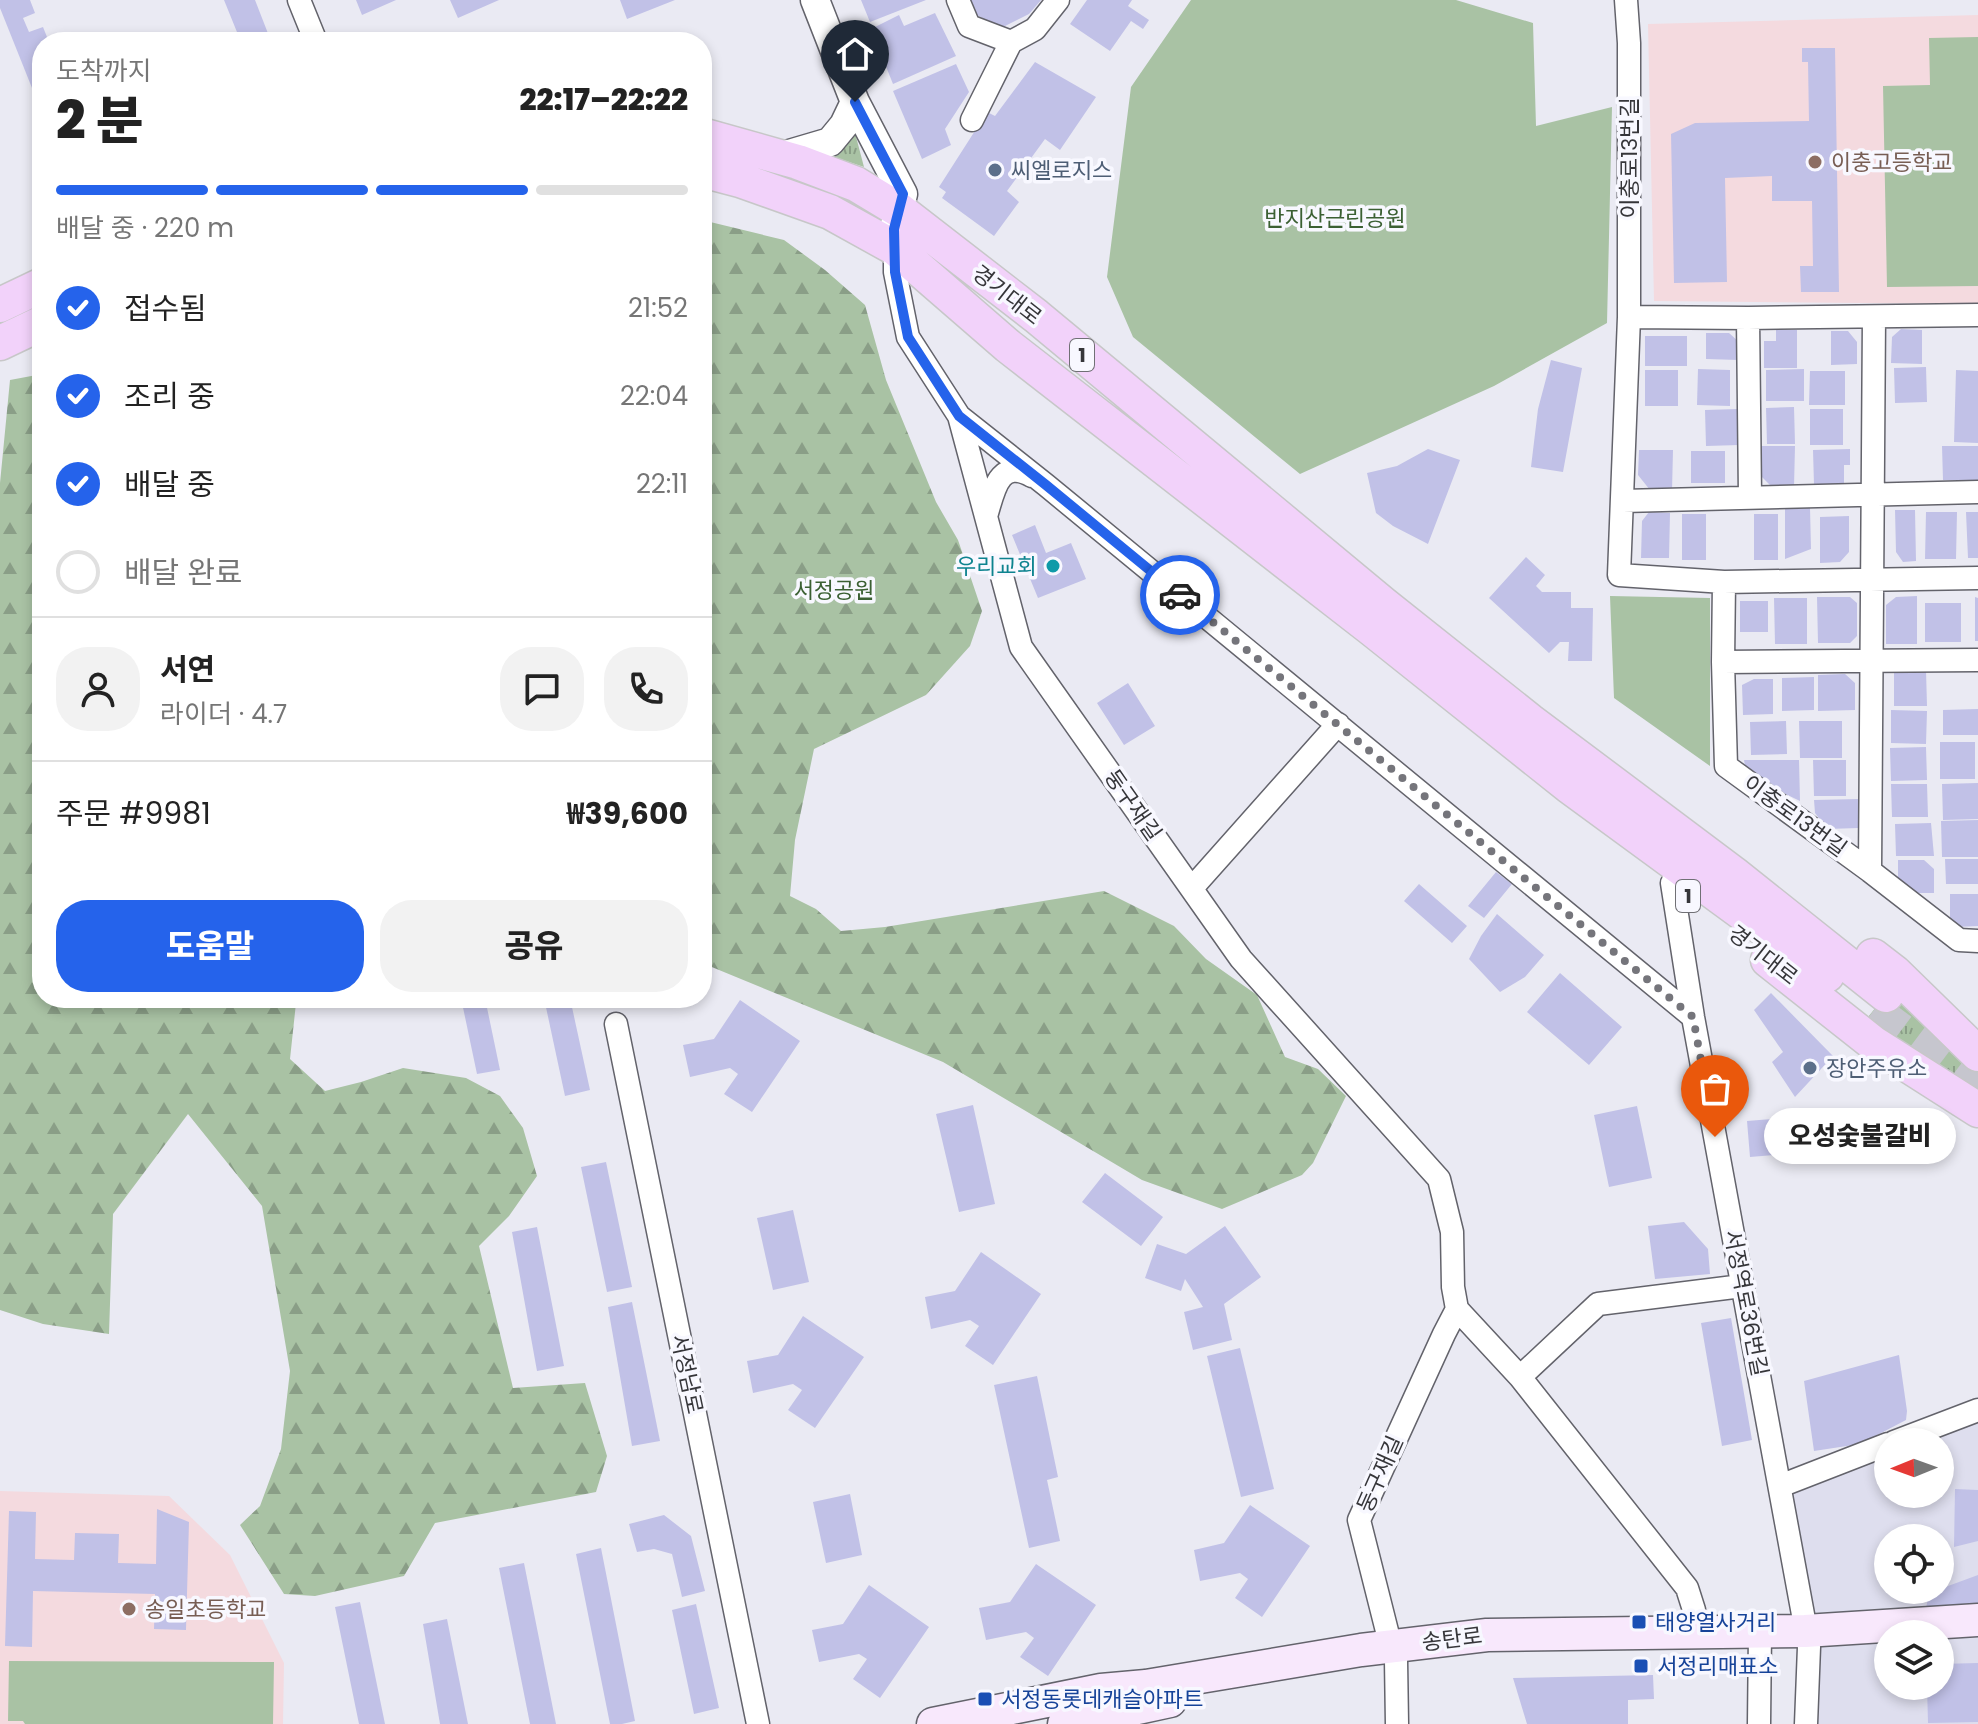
<!DOCTYPE html>
<html lang="ko">
<meta charset="utf-8">
<style>
:root{--surface:#fff;--page:#f2f2f2;--text:#222;--muted:#767676;--line:#e0e0e0;--accent:#2563eb}
body{margin:0;font-family:Poppins,"Noto Sans KR",sans-serif;background:var(--page);color:var(--text);height:100vh;display:flex;flex-direction:column;font-size:30px;white-space:nowrap}
*{box-sizing:border-box;margin:0}
p{font-size:26px;color:var(--muted)}
.icon{flex:none;width:44px;height:44px;fill:none;stroke:currentColor;stroke-width:2;stroke-linecap:round;stroke-linejoin:round}
.map{position:relative;flex:1;overflow:hidden}
.details{position:absolute;left:32px;top:32px;width:680px;height:976px;display:flex;flex-direction:column;background:var(--surface);border-radius:32px;box-shadow:0 4px 12px #0003}
.details>*{flex:none}
.needle{width:52px;rotate:269deg}
.buttons{position:absolute;left:1874px;top:1428px;display:grid;gap:16px}
.buttons a{display:grid;place-items:center;width:80px;height:80px;border-radius:50%;background:var(--surface);box-shadow:0 4px 12px #0003;font-size:40px}
.pin{position:absolute;display:grid;place-items:center;width:68px;height:68px;color:#fff;margin:-82px -34px;border-radius:50% 50% 50% 0;rotate:-45deg;box-shadow:0 0 8px #0007}
.pin .icon{rotate:45deg}
.courier{position:absolute;display:grid;place-items:center;width:80px;height:80px;margin:-40px;border:6px solid #2563eb;border-radius:50%;background:#fff;color:#222;box-shadow:0 2px 10px #0007}
.bubble{position:absolute;height:56px;border-radius:28px;background:var(--surface);box-shadow:0 4px 12px #0003;font-size:26px;font-weight:800;line-height:56px;text-align:center}
.overview em{font-style:normal;font-weight:800}
.overview div{display:flex;flex-direction:column-reverse}
.overview{display:flex;align-items:center;justify-content:space-between;height:136px;padding:0 24px}
h1{font-size:52px;font-weight:800;line-height:60px}
.bar{display:grid;grid-template-columns:repeat(4,1fr);gap:12px 8px;align-content:center;height:96px;padding:0 24px}
.bar i{height:10px;border-radius:6px;background:var(--line)}
.bar .selected{background:var(--accent)}
.bar p{grid-column:span 4}
.line{display:flex;align-items:center;gap:20px;padding:0 24px;border-top:2px solid var(--line)}
.line div{flex:1}
.round{display:grid;place-items:center;flex:none;width:84px;height:84px;border-radius:32px;background:var(--page)}
ol{padding:0 24px;list-style:none}
li{display:flex;align-items:center;gap:24px;height:88px}
li p{margin-inline-start:auto}
li .icon{padding:8px;border-radius:50%;background:var(--accent);color:#fff;stroke-width:4}
li:last-child{color:var(--muted)}
li i{width:44px;height:44px;border:4px solid var(--line);border-radius:50%}
.primary-button{display:flex;gap:16px;margin-top:auto;padding:16px 24px}
.primary-button a{flex:1;height:92px;border-radius:32px;background:var(--accent);color:#fff;font-size:32px;font-weight:800;line-height:92px;text-align:center}
.primary-button a+a{background:var(--page);color:var(--text)}
.map>svg:first-child{display:block}
</style>
<div class="map">
<svg width="1978" height="1724" viewBox="0 0 1978 1724">
<defs>
<pattern id="grass-tufts" width="24" height="20" patternUnits="userSpaceOnUse" patternTransform="scale(2)"><rect width="24" height="20" fill="#a9c2a4"/><path d="M3 7l-1-3M5 7V3M7 7l1-3M15 17l-1-3M17 17v-4M19 17l1-3" fill="none" stroke="#8a9e87"/></pattern>
<pattern id="forest-firs" width="22" height="20" patternUnits="userSpaceOnUse" patternTransform="scale(2)"><rect width="22" height="20" fill="#a9c2a4"/><path d="M5 1l3.5 6h-7zM16 11l3.5 6h-7z" fill="#8a9e87"/></pattern>
</defs>
<rect width="100%" height="100%" fill="#eaeaf3"/>
<path fill="#dedeee" fill-rule="evenodd" d="M1978,1410v314h-172l3,-77 -29,-161 108,-42v50h52v-52h-46zM1888,1538h52v52h-52zM1888,1634h52v52h-52z"/>
<path fill="#f4dadf" d="M1978,15v289l-324,-3 -6,-277z
M0,1491l169,5 61,59 54,108 -1,61h-283z"/>
<path fill="url(#grass-tufts)" d="M854,129l10,38 -39,-13z
M1893,986l72,70v11l-8,7h-8l-89,-47z"/>
<path fill="url(#forest-firs)" d="M702,220l82,20 41,30 40,35 21,75 50,122 22,38 24,71 -12,35 -44,49 -112,54 -19,91 -5,56 26,13 25,22 44,-4 219,-36 70,35 32,33 51,36 28,62 33,12 28,27 -33,67 -11,12 -80,34 -80,-29 -199,-118 -241,-99z
M42,374v624h257l-3,5 -6,56 35,32 36,-9 42,-14 63,10 34,18 23,32 14,48 -28,40 -30,30 34,142 72,-5 22,73 -11,36 -161,31 -31,53 -89,20 -31,-2 -44,-69 20,-19 21,-57 9,-78 -28,-165 -74,-92 -75,100 -4,120 -66,-10 -43,-14v-827l10,-103z"/>
<path fill="#a9c2a4" d="M1191,0h265l77,23 3,103 76,-19 -5,216 -113,63 -194,88 -167,-137 -26,-60 24,-190z
M1978,37v249l-91,1 -4,-201 47,-1 -1,-47z
M1610,596l100,2v168l-96,-68z
M9,1661l265,1 -1,62h-248l-2,-3h-15z"/>
<path fill="#c1c1e7" d="M0,0h30l5,13 -12,5 6,14 14,-5 6,15h-7v71l-42,-105z
M224,0h31l14,36 -15,6h-13z
M356,0h40l-34,15z
M450,0h49l-41,18z
M620,0h55l-48,19z
M861,0h65l-56,22z
M967,0h74l-12,14 -28,14 -24,-13z
M1087,0h45l-4,6 21,14 -6,9 -12,-8 -21,30 -40,-27z
M935,13l21,43 -63,28 -22,-55 28,-14 5,11z
M1802,48h33l4,244h-38l-1,-26h13l-1,-65h-40v-25l-47,2 2,104 -53,1 -3,-149 24,-11 114,-2 -1,-59h-6z
M1035,62l61,35 -36,53 -15,-11 -38,52 12,11 -25,34 -52,-38 4,-6 -7,-5 48,-75 8,4z
M956,64l13,28 -24,37 6,16 -29,14 -29,-68z
M1901,329l21,1v34l-31,-1 1,-26z
M1776,330h21v38h-33v-27h12z
M1831,331h17l9,11v22l-26,1z
M1706,333h23l10,9v18l-33,-1z
M1645,336h42v30h-42z
M1551,360l31,8 -19,104 -32,-5 7,-58z
M1926,367l1,35 -32,1 -1,-35z
M1698,369l32,1v36l-33,-1z
M1804,369v32h-38v-31z
M1645,370h33v36h-33z
M1956,370l22,1v72l-24,-1z
M1810,371h35v34h-36z
M1794,407l1,37h-28l-1,-36z
M1738,409l1,36 -33,1 -1,-36z
M1810,409h33v36h-33z
M1760,446h35l-1,41h-22l-12,-12z
M1942,446h36v34h-35z
M1428,449l32,11 -32,84 -35,-18 -17,-13 -9,-40 30,-7z
M1850,449v16h-6v19l-30,1 -1,-35z
M1639,450h34l-1,41 -22,-1 -12,-15z
M1691,451h34v32h-34z
M1810,508l1,41 -26,10v-50z
M1895,510h20l1,51 -13,1 -7,-10z
M1649,512l21,1 -1,45h-28l1,-37z
M1926,512h31l-1,47h-31z
M1966,512h12v46h-10z
M1682,514h24v46h-24z
M1754,514h24v46h-24z
M1849,516v36l-9,10 -20,1v-46z
M1035,525l11,28 25,-10 15,36 -48,19 -26,-63z
M1526,557l19,18 -9,11 6,6h29v16h22l-1,53h-24l1,-19h-9l-11,11 -60,-55z
M1917,596v48h-31v-39l10,-8z
M1817,597h33l7,6v33l-7,7h-32z
M1975,597l3,1v43h-3z
M1774,598h33v46h-32z
M1740,601h28v31h-28z
M1925,603h36v39h-36z
M1894,670h32l1,36h-33z
M1845,674l10,9v27l-37,1v-36z
M1814,677v33l-32,1v-33z
M1754,679h19v35l-30,1 -1,-30z
M1128,683l27,43 -31,19 -27,-42z
M1978,709v26h-35v-25z
M1891,710l36,1 -1,33 -35,-1z
M1786,721l1,33 -36,1 -1,-33z
M1799,721h43v37h-42z
M1940,742h35v37h-35z
M1926,747l1,33 -36,1 -1,-33z
M1744,760h55l1,41 -53,-25z
M1813,760h33v36h-32z
M1978,783v36l-35,1 -1,-36z
M1891,784h36l1,33h-36z
M1859,799v29l-32,1 -12,-16 -1,-13z
M1978,820v37h-36l-1,-36z
M1931,823l3,33h-38l-1,-32z
M1945,859h33v25h-32z
M1898,860h26l10,9v24h-21l-15,-11z
M1496,872l16,12 -28,34 -16,-12z
M1419,884l48,42 -15,17 -48,-42z
M1950,894h28v32l-21,1 -7,-9z
M1497,914l47,41 -19,22 -25,15 -31,-33 12,-23z
M1560,973l62,54 -33,38 -62,-53z
M1771,993l62,63 -38,41 -23,-35 11,-10 -29,-42z
M461,998h24l15,72 -23,4z
M544,998h26l20,92 -25,6z
M740,1000l60,41 -48,71 -28,-18 14,-20 -8,-6 -40,9 -7,-32 31,-6z
M973,1105l22,99 -36,8 -23,-98z
M1637,1106l15,72 -43,9 -15,-72z
M1772,1119l1,10 48,-3 2,25 -73,6 -3,-36z
M606,1162l26,125 -25,5 -26,-125z
M1105,1173l58,44 -22,29 -59,-44z
M793,1210l16,72 -36,8 -16,-72z
M1684,1222l24,27 2,25 -55,5 -7,-53z
M1225,1226l36,51 -37,27 8,36 -39,10 -9,-38 19,-5 -18,-28 -4,12 -36,-13 12,-34 29,10z
M537,1227l27,139 -27,5 -25,-139z
M981,1252l60,42 -48,71 -28,-19 14,-20 -9,-6 -39,9 -6,-32 30,-6z
M632,1302l28,139 -28,5 -24,-139z
M803,1316l61,41 -49,71 -27,-18 14,-20 -9,-6 -40,9 -6,-32 31,-6z
M1731,1318l21,122 -30,6 -21,-123z
M1240,1348l34,141 -33,8 -34,-141z
M1899,1355l8,56 -1,9 -46,24 -46,7 -10,-70z
M1037,1376l21,101 -11,3 13,61 -31,7 -35,-163z
M1955,1489l23,1v51l-24,6z
M850,1494l12,61 -36,8 -13,-61z
M1250,1505l60,41 -48,71 -27,-19 13,-19 -8,-6 -40,8 -6,-31 30,-7z
M157,1509l32,13 -3,108 -32,-1 1,-35 -122,-3 -1,56 -27,-1 4,-135 27,1 -1,47 39,1 1,-27 44,1 -1,29 38,1z
M664,1515l27,21 14,55 -23,6 -10,-43 -18,-5 -17,3 -8,-28z
M601,1548l34,173 -13,3h-12l-34,-170z
M524,1563l32,161h-26l-31,-156z
M1036,1564l60,41 -48,71 -28,-19 14,-19 -8,-6 -40,8 -7,-32 31,-6z
M1978,1575v28l-52,5 3,-15z
M869,1585l60,42 -49,71 -27,-19 14,-20 -8,-5 -40,8 -7,-32 31,-6z
M360,1602l25,122h-26l-24,-117z
M696,1604l23,104 -25,6 -22,-104z
M447,1619l21,105h-28l-17,-100z
M1978,1663v59l-50,1 -1,-37h13v-22z
M1653,1675l1,24 -26,1v24h-101l-14,-46z"/>
<g fill="none" stroke-linecap="round" stroke-linejoin="round">
<path stroke="#c6c6ce" stroke-width="34" stroke-dasharray="34 17" stroke-linecap="butt" d="M1874,1010l104,78"/>
<g stroke="#63636b" stroke-width="25">
<path id="minor" d="M299,0l17,42
M958,0l11,26 42,16 24,-13 23,-29
M1626,0l3,43v274l-10,258 105,7 254,-4
M972,120l39,-78
M895,248v24l13,65 51,79 62,231 220,312 198,220 13,53 1,55 4,22 -13,25 -85,186 32,127 5,13 1,64
M1629,317l119,1 230,-3
M1748,318l2,179
M959,416l87,69 647,532
M1623,501l355,-9
M987,513c7,-23 12,-55 45,-37
M1724,582l-1,80 3,104 144,105 89,69 19,1
M1723,662l255,-2
M1870,871l4,-554
M1672,883l21,134 116,630 -3,77
M1192,888l146,-164
M616,1024l142,700
M1457,1309l63,68 167,211 7,22 -2,22
M1520,1377l78,-73 144,-18
M1894,1442l84,-32
M1780,1486l108,-42
M1759,1724l1,-92"/>
</g>
<g stroke="#63636b" stroke-width="31">
<path id="tertiary" d="M815,0l40,102 48,92 -9,35 1,19
M779,157l51,-15 14,-17 11,-23"/>
</g>
<g stroke="#63636b" stroke-width="35">
<path id="secondary" d="M933,1724l168,-34 45,-4 215,-36 126,-15 318,-4 173,-11
M1064,1724l106,-23"/>
</g>
<g stroke="#c7c7c8" stroke-width="37">
<path id="primary" d="M702,135l96,27 58,22 43,26 137,106 347,288 147,117 204,153 152,121
M702,170l38,10 90,32 65,36 113,98 364,283 197,157 258,189
M0,305l42,-20
M0,343l42,-20
M1873,956l22,17 83,81
M1768,960l105,83 105,67"/>
</g>
<use href="#minor" stroke="#fff" stroke-width="22"/>
<use href="#tertiary" stroke="#fff" stroke-width="28"/>
<use href="#secondary" stroke="#f8e8fc" stroke-width="32"/>
<use href="#primary" stroke="#f2d2fa" stroke-width="34"/>
</g>
<g fill="none" stroke-linecap="round" stroke-linejoin="round">
<path stroke="#75757b" stroke-width="8" stroke-dasharray="0 14.4" d="M1180,595l513,422 22,120"/>
<path stroke="#2563eb" stroke-width="10" d="M855,102l48,92 -9,35 1,43 13,65 51,79 87,69 134,110"/>
</g>
<g fill="#8d6e63" stroke="#f8f8ff" stroke-width="3">
<circle cx="1815" cy="162" r="8"/>
<circle cx="129" cy="1609" r="8"/>
</g>
<g fill="#5c6f8a" stroke="#f8f8ff" stroke-width="3">
<circle cx="995" cy="170" r="8"/>
<circle cx="1810" cy="1068" r="8"/>
</g>
<circle fill="#0f9aa8" stroke="#f8f8ff" stroke-width="3" cx="1053" cy="566" r="8"/>
<g fill="#1a4fb4" stroke="#f8f8ff" stroke-width="3">
<rect x="1631" y="1614" width="16" height="16" rx="4"/>
<rect x="1633" y="1658" width="16" height="16" rx="4"/>
<rect x="977" y="1691" width="16" height="16" rx="4"/>
</g>
<g text-anchor="middle" dominant-baseline="central" stroke-width="7" stroke-linejoin="round" paint-order="stroke">
<g fill="#f8f8ff" stroke="#707075" stroke-width="2">
<rect x="1070" y="339" width="24" height="32" rx="6"/>
<rect x="1676" y="880" width="24" height="32" rx="6"/>
</g>
<g font-size="20" font-weight="bold" fill="#36363a">
<text x="1082" y="355">1</text>
<text x="1688" y="896">1</text>
</g>
<g font-size="22" fill="#36363a" stroke="#f8f8ff">
<text transform="translate(1629 158) rotate(-90)">이충로13번길</text>
<text transform="translate(1007 295) rotate(38)">경기대로</text>
<text transform="translate(1133 805) rotate(55)">둥구재길</text>
<text transform="translate(1795 816) rotate(36)">이충로13번길</text>
<text transform="translate(1763 955) rotate(38)">경기대로</text>
<text transform="translate(1746 1303) rotate(79)">서정역로36번길</text>
<text transform="translate(687 1374) rotate(78)">서정남로</text>
<text transform="translate(1380 1474) rotate(-66)">둥구재길</text>
<text transform="translate(1452 1639) rotate(-7)">송탄로</text>
</g>
<g font-size="22" fill="#785e54" stroke="#f8f8ff" text-anchor="start">
<text x="1831" y="162">이충고등학교</text>
<text x="145" y="1609">송일초등학교</text>
</g>
<g font-size="22" fill="#4e5e75" stroke="#f8f8ff" text-anchor="start">
<text x="1011" y="170">씨엘로지스</text>
<text x="1826" y="1068">장안주유소</text>
</g>
<g font-size="22" fill="#3b6033" stroke="#f8f8ff">
<text x="1335" y="218">반지산근린공원</text>
<text x="834" y="590">서정공원</text>
</g>
<g font-size="22" fill="#0d838f" stroke="#f8f8ff" text-anchor="end">
<text x="1037" y="566">우리교회</text>
</g>
<g font-size="22" fill="#164399" stroke="#f8f8ff" text-anchor="start">
<text x="1655" y="1622">태양열사거리</text>
<text x="1657" y="1666">서정리매표소</text>
<text x="1001" y="1699">서정동롯데캐슬아파트</text>
</g>
</g>
</svg>
<div class="buttons">
<a><svg class="needle" viewBox="-14 -14 28 28"><path d="M0-13l5 13h-10z" fill="#e53935"/><path d="M0 13l5-13h-10z" fill="#767676"/></svg></a>
<a><svg class="icon" aria-label="locate" viewBox="0 0 24 24"><circle cx="12" cy="12" r="6"/><path d="M12 2v4M12 18v4M2 12h4M18 12h4"/></svg></a>
<a><svg class="icon" aria-label="layers" viewBox="0 0 24 24"><path d="M12 4l9 5-9 5-9-5zM3 14l9 5 9-5"/></svg></a>
</div>
<div class="pin" style="left:1715px;top:1137px;background:#ea580c"><svg class="icon" aria-label="bag" viewBox="0 0 24 24"><path d="M5 8h14l-1 12H6zM9 8a3 3 0 0 1 6 0"/></svg></div>
<div class="pin" style="left:855px;top:102px;background:#1f2937"><svg class="icon" aria-label="home" viewBox="0 0 24 24"><path d="M3 11l9-7 9 7M6 9v11h12V9"/></svg></div>
<div class="courier" style="left:1180px;top:595px"><svg class="icon" aria-label="car" viewBox="0 0 24 24"><path d="M5 17H2v-5l4-1 3-4h7l3 4 3 1v5h-3M9 17h6M6 11h13"/><circle cx="7" cy="17" r="2"/><circle cx="17" cy="17" r="2"/></svg></div>
<div class="bubble" style="left:1764px;top:1108px;width:192px">오성숯불갈비</div>
<section class="details">
<div class="overview"><div><h1>2 분</h1><p>도착까지</p></div><em>22:17–22:22</em></div>
<div class="bar"><i class="selected"></i><i class="selected"></i><i class="selected"></i><i></i><p>배달 중 · 220 m</p></div>
<ol>
<li><svg class="icon" aria-label="check" viewBox="0 0 24 24"><path d="M5 12l5 5 9-10"/></svg>접수됨<p>21:52</p></li>
<li><svg class="icon" aria-label="check" viewBox="0 0 24 24"><path d="M5 12l5 5 9-10"/></svg>조리 중<p>22:04</p></li>
<li><svg class="icon" aria-label="check" viewBox="0 0 24 24"><path d="M5 12l5 5 9-10"/></svg>배달 중<p>22:11</p></li>
<li><i></i>배달 완료</li>
</ol>
<div class="line" style="height:144px"><a class="round"><svg class="icon" aria-label="person" viewBox="0 0 24 24"><circle cx="12" cy="8" r="4"/><path d="M4 21q1-7 8-7t8 7"/></svg></a><div><b>서연</b><p>라이더 · 4.7</p></div><a class="round"><svg class="icon" aria-label="chat" viewBox="0 0 24 24"><path d="M4 5h16v11H9l-5 4z"/></svg></a><a class="round"><svg class="icon" aria-label="phone" viewBox="0 0 24 24"><path d="M5 4h4l2 5-3 2q2 4 5 5l2-3 5 2v4C11 20 4 13 5 4z"/></svg></a></div>
<div class="line" style="height:104px"><div>주문 #9981</div><b>₩39,600</b></div>
<div class="primary-button"><a>도움말</a><a>공유</a></div>
</section>
</div>
